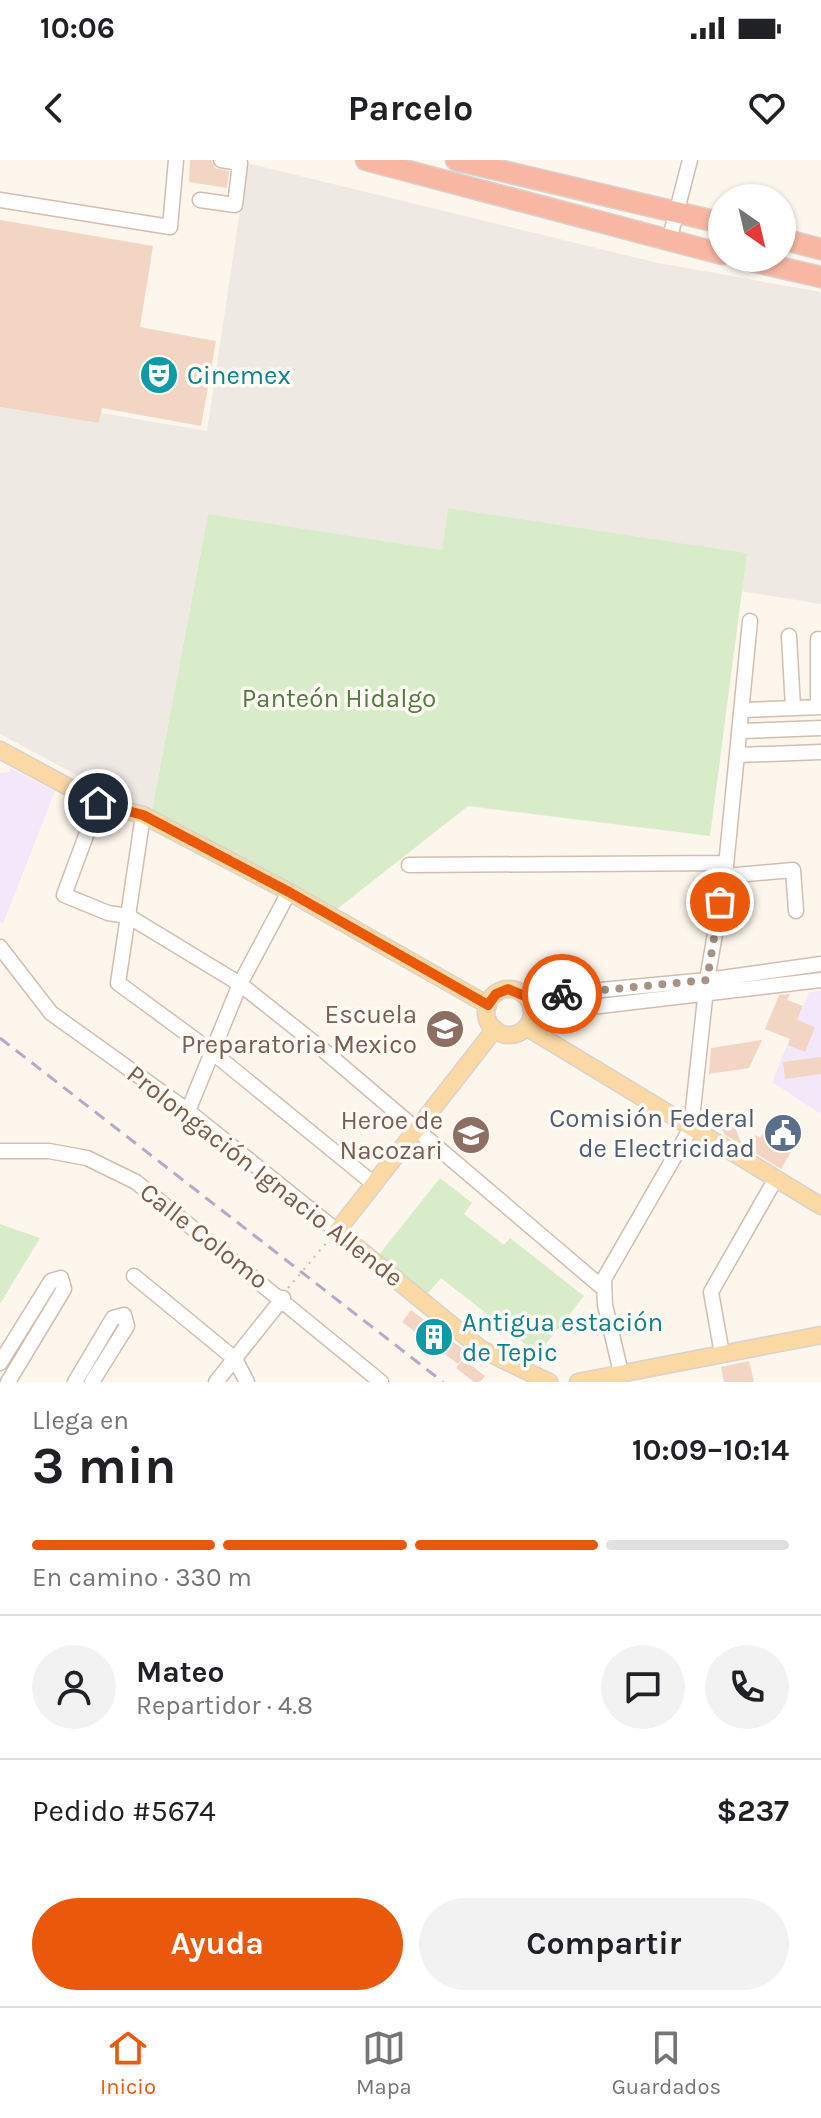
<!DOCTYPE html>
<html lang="es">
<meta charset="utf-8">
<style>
:root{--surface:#fff;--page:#f2f2f2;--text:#202124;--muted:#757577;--line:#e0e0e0;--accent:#ea580c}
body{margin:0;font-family:Karla,sans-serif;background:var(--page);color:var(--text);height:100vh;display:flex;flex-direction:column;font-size:30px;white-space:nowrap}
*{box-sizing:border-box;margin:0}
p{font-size:26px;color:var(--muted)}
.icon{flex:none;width:44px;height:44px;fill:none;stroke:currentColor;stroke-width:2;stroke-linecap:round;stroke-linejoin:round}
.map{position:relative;height:1222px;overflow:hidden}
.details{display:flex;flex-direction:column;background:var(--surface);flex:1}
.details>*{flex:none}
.needle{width:52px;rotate:146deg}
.buttons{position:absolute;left:708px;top:24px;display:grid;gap:16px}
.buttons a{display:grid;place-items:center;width:88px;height:88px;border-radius:50%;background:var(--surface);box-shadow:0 2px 6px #0004;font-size:40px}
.pin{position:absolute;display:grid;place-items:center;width:68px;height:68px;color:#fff;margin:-34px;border:4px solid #fff;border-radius:50%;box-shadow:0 2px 8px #0007}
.courier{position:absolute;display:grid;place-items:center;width:80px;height:80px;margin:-40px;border:6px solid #ea580c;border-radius:50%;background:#fff;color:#222;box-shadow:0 2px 10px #0007}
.overview em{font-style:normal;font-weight:700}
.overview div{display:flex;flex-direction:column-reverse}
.overview{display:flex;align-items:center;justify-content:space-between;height:136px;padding:0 32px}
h1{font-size:52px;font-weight:700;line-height:60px}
.bar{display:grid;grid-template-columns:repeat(4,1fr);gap:12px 8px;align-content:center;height:96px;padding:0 32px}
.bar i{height:10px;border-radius:6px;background:var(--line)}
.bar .current{background:var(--accent)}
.bar p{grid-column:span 4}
.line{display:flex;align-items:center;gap:20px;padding:0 32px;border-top:2px solid var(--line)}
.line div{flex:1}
.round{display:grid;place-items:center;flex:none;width:84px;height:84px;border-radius:42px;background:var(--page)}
.action{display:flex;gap:16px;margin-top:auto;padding:16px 32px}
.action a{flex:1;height:92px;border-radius:48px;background:var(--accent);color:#fff;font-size:32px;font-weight:700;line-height:92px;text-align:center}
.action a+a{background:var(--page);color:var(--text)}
.status{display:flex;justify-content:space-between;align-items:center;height:56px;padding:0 40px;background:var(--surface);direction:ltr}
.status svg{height:22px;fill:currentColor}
header{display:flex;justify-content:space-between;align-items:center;height:104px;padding:0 32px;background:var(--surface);font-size:36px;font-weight:700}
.menu{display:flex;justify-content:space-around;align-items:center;height:112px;border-top:2px solid var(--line);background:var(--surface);font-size:22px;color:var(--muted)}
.menu a{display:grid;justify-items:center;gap:4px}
.menu .current{color:var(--accent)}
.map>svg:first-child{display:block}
</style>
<div class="status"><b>10:06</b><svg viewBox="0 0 49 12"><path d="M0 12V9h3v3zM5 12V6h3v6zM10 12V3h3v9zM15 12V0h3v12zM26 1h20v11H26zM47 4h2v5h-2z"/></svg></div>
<header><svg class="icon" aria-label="back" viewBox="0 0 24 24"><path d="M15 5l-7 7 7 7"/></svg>Parcelo<svg class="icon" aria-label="heart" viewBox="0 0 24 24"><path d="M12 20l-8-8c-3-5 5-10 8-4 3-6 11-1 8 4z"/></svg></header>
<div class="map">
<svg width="821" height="1222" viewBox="0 0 821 1222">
<rect width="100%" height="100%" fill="#fdf6ec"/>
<path fill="#efe9e4" d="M247,3l411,100 163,29v312l-81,-13 7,-38 -299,-45 -6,42 -234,-36 -57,301 -151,-81v-327l99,16 2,-10 106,18z"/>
<path fill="#f3e8fa" d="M10,608l45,23 -52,133 -3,-2v-149l10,-1z
M821,831v123l-49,-32 37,-90z"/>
<path fill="#d8ecc9" d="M448,348l299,45 -37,283 -242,-30 -132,104 -185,-95 57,-301 234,36z
M440,1018l32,25 -8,11 40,31 6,-7 74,58 -46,58 -97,-76 -18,21 -49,-38z
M0,1064l40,14 -40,66z"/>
<path fill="#f3d5c3" d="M190,0h21l4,8 14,3 -2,17 -38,-6z
M0,60l153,26 -13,81 76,14 -15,85 -99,-18 -3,15 -99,-16z
M790,834l-3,6 16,6 -6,14 18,7 -10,25 -17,-7 2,-6 -25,-10 14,-34z
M762,880l-13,28 -40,6 2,-26z
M821,897v17l-36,5 -2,-17z
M733,962l9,23 -18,-11 -3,-8z
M766,968l29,17 -14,24 -34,-21 8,-13 5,3z
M411,1150l56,42 -9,12 -56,-42z
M463,1199l22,17 -5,6h-6l-18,-14z
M749,1201l5,21h-30l-3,-15z"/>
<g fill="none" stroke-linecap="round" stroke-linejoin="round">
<g stroke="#d1beb0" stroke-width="17">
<path id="minor" d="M0,40l170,27 6,-67
M200,40l35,5 5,-42 -19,-3
M669,81l21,-81
M789,476l4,72
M818,479v68
M743,550l78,-3
M741,571l80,-3
M738,595l83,-3
M98,643l-34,92 44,18 20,3 112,68 82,65 282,240
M143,655l-25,168 94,69 162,132
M409,705l317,-2
M725,716l68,-6 3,41
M0,787l51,66 137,98 149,120
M527,837l180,-17 114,-16
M532,854l289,-34
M188,951l52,-127 49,-92
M0,991h49l38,7 49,24 245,200
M134,1116l101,83 12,23
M722,1194l-11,-62 64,-112
M0,1203l51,-82 10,-3 3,11 -56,93
M621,1213l-16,-68 -1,-26 87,-151 16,-148 18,-104 25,-255
M75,1222l38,-64 11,-3 3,11 -35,56
M216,1222l67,-84"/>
</g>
<g stroke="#dad1cd" stroke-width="19">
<path id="major" d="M0,590l98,53 45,12 146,77 199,113
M486 852a23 23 0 1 1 46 0a23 23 0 1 1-46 0Z
M526,867l295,179
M495,869l-158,202 144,118 68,33
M578,1222l243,-47"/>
</g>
<g stroke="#dad1cd" stroke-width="23">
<path id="highway" d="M366,0l356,94
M456,0l266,63
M782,79l39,10
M739,98l82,19"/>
</g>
<path stroke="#d9b8a5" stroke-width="2" stroke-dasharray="2 6" stroke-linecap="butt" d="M288,1128l40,-47"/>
<use href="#minor" stroke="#fff" stroke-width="14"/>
<use href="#major" stroke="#fbd9a5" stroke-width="16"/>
<use href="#highway" stroke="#f7b7a3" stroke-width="20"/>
<path stroke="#b9a8c9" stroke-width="3" stroke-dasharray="12 8" stroke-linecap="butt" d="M0,878l443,344"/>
</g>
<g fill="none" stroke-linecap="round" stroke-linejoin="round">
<path stroke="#a89285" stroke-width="8" stroke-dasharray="0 14.4" d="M562,834l145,-14 13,-78"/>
<path stroke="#ea580c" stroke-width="10" d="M98,643l45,12 146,77 199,113 8,-11 12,-5 19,8 35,-3"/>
</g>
<defs>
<g id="theatre-disc" transform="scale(2)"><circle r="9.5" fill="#0f9aa8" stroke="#fffaf3"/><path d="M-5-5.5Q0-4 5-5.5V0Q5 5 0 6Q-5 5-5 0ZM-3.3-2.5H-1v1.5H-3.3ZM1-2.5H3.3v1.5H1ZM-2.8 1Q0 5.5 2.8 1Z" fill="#fff"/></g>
<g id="university-disc" transform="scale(2)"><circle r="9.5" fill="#8d6e63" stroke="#fffaf3"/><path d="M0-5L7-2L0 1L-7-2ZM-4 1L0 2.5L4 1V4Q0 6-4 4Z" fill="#fff"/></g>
<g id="civic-disc" transform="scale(2)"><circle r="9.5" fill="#5c6f8a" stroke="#fffaf3"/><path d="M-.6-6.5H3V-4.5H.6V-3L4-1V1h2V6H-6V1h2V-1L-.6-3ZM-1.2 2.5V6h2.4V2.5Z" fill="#fff"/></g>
<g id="school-disc" transform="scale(2)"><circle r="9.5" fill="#8d6e63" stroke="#fffaf3"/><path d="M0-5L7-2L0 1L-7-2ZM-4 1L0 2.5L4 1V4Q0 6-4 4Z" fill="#fff"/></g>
<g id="building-disc" transform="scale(2)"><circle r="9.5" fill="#0f9aa8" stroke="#fffaf3"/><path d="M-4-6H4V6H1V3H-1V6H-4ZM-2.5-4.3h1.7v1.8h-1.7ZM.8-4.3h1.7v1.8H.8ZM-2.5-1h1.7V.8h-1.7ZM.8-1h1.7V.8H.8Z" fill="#fff"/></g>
</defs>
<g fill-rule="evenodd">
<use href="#theatre-disc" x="159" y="215"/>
<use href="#university-disc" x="445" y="869"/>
<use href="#civic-disc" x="783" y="973"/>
<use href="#school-disc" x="471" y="975"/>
<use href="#building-disc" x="434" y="1177"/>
</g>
<g text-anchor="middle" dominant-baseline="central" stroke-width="7" stroke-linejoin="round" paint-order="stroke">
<g font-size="26" fill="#0d838f" stroke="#fffaf3" text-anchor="start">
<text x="187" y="215">Cinemex</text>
<text x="462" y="1162">Antigua estación<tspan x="462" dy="30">de Tepic</tspan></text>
</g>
<g font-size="26" fill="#537a41" stroke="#fffaf3">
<text x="339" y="538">Panteón Hidalgo</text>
</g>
<g font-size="26" fill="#785e54" stroke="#fffaf3" text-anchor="end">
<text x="417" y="854">Escuela<tspan x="417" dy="30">Preparatoria Mexico</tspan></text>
<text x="443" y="960">Heroe de<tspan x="443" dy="30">Nacozari</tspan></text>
</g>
<g font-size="26" fill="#4e5e75" stroke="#fffaf3" text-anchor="end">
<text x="755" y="958">Comisión Federal<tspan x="755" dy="30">de Electricidad</tspan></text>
</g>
<g font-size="26" fill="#7a5c4d" stroke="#fffaf3">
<text transform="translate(265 1016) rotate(38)">Prolongación Ignacio Allende</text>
<text transform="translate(204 1076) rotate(38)">Calle Colomo</text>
</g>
</g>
</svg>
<div class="buttons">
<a><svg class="needle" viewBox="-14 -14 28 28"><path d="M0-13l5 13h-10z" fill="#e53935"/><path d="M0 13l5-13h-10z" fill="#757577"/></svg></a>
</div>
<div class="pin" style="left:720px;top:742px;background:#ea580c"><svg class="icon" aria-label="bag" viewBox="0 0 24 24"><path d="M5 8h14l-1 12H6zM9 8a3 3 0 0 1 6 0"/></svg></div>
<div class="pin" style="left:98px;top:643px;background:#1f2937"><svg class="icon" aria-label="home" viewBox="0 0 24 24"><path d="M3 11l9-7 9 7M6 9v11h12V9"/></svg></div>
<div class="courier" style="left:562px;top:834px"><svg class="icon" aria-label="bike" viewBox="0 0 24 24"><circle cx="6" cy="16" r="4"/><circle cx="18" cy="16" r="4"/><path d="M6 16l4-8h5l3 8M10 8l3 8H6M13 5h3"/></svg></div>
</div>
<section class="details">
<div class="overview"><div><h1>3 min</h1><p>Llega en</p></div><em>10:09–10:14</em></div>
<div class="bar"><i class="current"></i><i class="current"></i><i class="current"></i><i></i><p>En camino · 330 m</p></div>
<div class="line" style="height:144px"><a class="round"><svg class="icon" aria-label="person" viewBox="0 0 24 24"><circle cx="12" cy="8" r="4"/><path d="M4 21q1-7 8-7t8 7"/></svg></a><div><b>Mateo</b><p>Repartidor · 4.8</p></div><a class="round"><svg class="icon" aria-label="chat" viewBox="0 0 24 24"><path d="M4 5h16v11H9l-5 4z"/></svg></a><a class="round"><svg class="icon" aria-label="phone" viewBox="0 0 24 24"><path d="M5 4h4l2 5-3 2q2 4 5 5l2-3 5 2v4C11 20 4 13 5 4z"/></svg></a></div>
<div class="line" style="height:104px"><div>Pedido #5674</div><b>$237</b></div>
<div class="action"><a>Ayuda</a><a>Compartir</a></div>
</section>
<nav class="menu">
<a class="current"><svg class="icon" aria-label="home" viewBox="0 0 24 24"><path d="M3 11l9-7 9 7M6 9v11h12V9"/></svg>Inicio</a>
<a><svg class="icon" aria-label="map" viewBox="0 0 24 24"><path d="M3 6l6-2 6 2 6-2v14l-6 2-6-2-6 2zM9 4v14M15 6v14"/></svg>Mapa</a>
<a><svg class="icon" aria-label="saved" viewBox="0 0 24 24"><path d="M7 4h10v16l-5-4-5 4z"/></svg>Guardados</a>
</nav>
